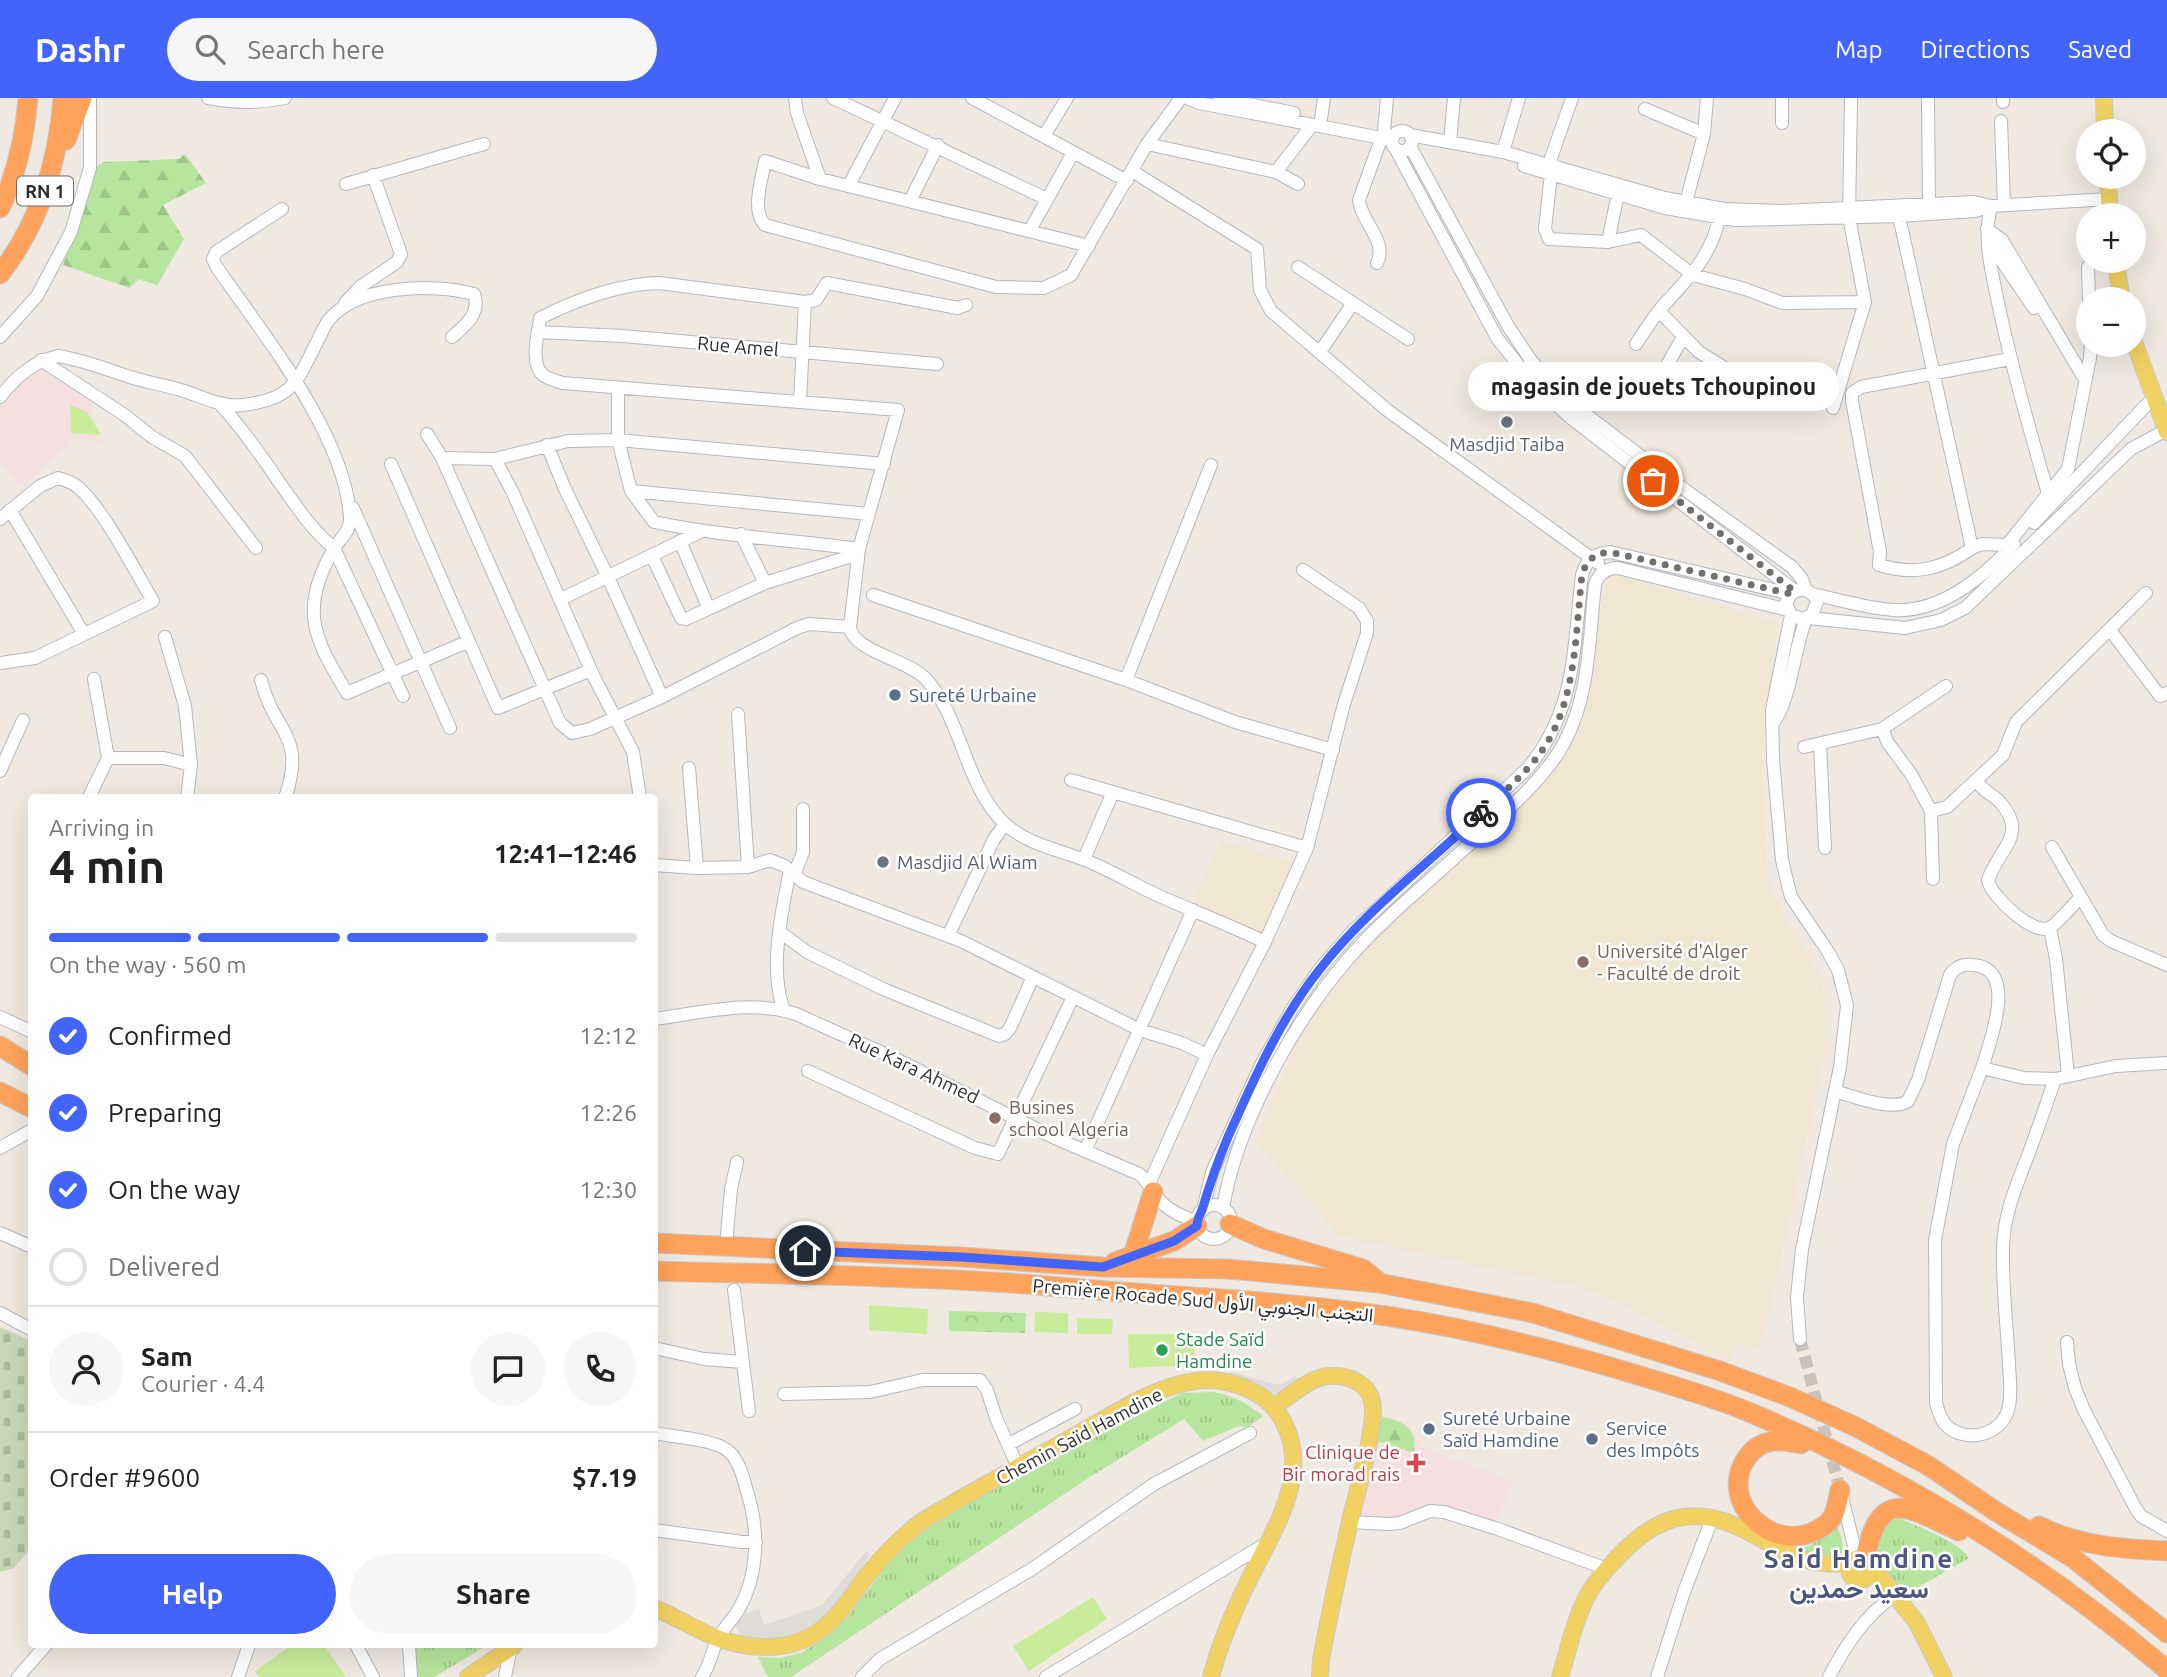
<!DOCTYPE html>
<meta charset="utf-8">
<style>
:root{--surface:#fff;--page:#f6f6f6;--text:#222;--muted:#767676;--line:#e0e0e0;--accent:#4264fb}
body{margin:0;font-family:Ubuntu,Vazirmatn,sans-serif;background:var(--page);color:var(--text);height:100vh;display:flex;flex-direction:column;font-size:26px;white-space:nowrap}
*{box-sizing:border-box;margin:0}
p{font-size:23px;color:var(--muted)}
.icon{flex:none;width:38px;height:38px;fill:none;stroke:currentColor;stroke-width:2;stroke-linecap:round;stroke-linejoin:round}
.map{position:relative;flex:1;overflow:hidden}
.panel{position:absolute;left:28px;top:696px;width:630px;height:854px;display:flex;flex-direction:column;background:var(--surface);border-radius:7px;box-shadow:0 7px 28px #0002}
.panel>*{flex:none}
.controls{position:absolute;left:2076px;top:21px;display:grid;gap:14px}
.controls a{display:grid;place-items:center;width:70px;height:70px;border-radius:50%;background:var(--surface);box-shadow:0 7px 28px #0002;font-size:35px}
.pin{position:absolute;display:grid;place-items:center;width:60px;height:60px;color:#fff;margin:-30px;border:4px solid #fff;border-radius:50%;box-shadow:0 2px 7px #0007}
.courier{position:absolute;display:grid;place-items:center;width:70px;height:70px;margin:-35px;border:5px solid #4264fb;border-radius:50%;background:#fff;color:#222;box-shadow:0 2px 9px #0007}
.bubble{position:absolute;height:49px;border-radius:24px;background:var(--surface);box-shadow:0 7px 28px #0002;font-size:23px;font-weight:700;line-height:49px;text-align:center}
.overview em{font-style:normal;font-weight:700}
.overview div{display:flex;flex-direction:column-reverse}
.overview{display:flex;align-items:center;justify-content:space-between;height:119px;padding:0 21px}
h1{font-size:46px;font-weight:700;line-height:52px}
.bar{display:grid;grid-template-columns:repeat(4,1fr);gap:10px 7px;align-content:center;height:84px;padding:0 21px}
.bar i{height:9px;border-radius:5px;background:var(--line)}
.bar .on{background:var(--accent)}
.bar p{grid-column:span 4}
.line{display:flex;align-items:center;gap:18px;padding:0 21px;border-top:2px solid var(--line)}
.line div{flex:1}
.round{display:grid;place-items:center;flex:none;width:74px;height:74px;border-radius:37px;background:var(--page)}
ol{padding:0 21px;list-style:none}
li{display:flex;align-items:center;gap:21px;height:77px}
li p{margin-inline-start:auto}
li .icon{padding:7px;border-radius:50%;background:var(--accent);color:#fff;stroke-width:4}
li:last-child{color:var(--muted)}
li i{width:38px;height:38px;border:4px solid var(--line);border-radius:50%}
.cta{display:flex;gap:14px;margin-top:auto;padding:14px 21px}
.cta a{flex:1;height:80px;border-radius:42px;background:var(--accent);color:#fff;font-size:28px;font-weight:700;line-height:80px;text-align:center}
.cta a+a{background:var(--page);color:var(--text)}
header{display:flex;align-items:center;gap:42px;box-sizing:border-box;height:98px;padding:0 35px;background:var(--accent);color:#fff}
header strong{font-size:33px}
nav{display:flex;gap:38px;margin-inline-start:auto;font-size:24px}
.search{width:490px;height:63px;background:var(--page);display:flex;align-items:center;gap:18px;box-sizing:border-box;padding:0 24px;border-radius:38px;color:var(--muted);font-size:26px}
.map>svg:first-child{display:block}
</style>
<header>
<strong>Dashr</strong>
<div class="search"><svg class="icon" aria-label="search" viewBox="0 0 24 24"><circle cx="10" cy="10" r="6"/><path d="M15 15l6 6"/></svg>Search here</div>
<nav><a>Map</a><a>Directions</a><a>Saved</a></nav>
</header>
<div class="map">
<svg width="2167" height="1579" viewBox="0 0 2167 1579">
<defs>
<pattern id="grass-tufts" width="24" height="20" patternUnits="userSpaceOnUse" patternTransform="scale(1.75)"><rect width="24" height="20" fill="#b6e59e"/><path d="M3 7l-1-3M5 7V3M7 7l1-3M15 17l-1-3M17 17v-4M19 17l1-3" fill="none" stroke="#9dc588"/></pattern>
<pattern id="forest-firs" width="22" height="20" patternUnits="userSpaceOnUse" patternTransform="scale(1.75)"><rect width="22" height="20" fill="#b6e59e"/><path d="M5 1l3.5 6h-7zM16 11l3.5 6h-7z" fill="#9dc588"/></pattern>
<pattern id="cemetery-stones" width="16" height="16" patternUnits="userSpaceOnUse" patternTransform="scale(1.75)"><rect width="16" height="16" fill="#c8d9b8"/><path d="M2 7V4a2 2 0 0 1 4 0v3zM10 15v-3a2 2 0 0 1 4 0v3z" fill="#acbb9e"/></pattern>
<pattern id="park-crowns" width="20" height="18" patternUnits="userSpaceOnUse" patternTransform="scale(1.75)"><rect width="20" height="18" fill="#b6e59e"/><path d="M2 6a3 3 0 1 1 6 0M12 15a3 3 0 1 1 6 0" fill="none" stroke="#9dc588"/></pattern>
</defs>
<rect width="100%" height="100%" fill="#efe9e1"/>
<path fill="#f0e6d1" d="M1616,476l162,49 -16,129 6,128 15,36 40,63 1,78 -59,275 -9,17 -18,-7 -7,20 -117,-62 -35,-13 -239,-51 -84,-94 15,-42 38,-81 59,-75 198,-188 21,-55 18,-121z
M1224,743l72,22 -34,78 -73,-29 32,-70z"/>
<path fill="#f5dfe0" d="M39,267l54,33 -1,21 11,22 -25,-3 -57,49 -21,-23v-58l11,-19z
M1377,1316l32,8 10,24 94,35 -17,44 -47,-16 -61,12 -33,-5z"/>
<path fill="url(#grass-tufts)" d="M1212,1294c21,3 35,11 51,24l-15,11 -9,-1 -36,15 -19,-22 -91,56 -302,202h-23l-10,-20 21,1 22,-5 21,-13 25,-22 48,-64 40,-32 28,-17 219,-112z
M1901,1421c19,9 57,22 68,39l-61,35c-20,-15 -30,-27 -33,-53l16,-20z
M1837,1428l5,14 1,11 -7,8 -49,-10 23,-3z
M413,1547h75l-54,32h-19z"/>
<path fill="url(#forest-firs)" d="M185,56l21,29 -43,22 21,34 -27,46 -19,-6 -8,9 -67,-23 30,-96 11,-7 75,-3z
M1382,1319c22,5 35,9 32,36l-36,-12z"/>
<path fill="url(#cemetery-stones)" d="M0,1229l31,14 1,205 -18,22 -14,4z"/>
<path fill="url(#park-crowns)" d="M949,1213l77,2 -1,20 -76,-2z"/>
<path fill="#c9ec9a" d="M70,307l17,7 14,23 -30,-2z
M869,1207l59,4 -1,25 -58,-4z
M1035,1214l33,1v20l-34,-1z
M1077,1220l36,1 -1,15h-35z
M1195,1236v31l-66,3 -1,-34z
M1093,1499l14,22 -78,52 -16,-25z
M292,1547h32l22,32h-87l-4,-6z"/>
<path fill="#dfdcd8" d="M1231,1274l49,13 15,-9 6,9 -14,10 -11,-1 -21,-5 -35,-13z
M867,1452l3,5 -46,65 -25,15 -20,5h-38l-6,-18 4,-6 20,-7 5,16 58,-20z"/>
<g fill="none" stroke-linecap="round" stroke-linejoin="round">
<path stroke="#c8c4bd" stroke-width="12" stroke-dasharray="12 6" stroke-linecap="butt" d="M1800,1241l40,151"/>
<g stroke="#b4b7c1" stroke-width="14">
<path id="minor" d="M208,0c27,6 51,5 77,0
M795,0l2,15 23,66
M833,0l214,101
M972,0l155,83
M1187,0l12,5 193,37
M1219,0l75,15
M1928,0l1,108
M2003,4v-4
M1645,11l59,25
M1321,21l3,-21
M2001,23l3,84
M1782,25v-25
M1392 43a10 10 0 1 1 20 0a10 10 0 1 1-20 0Z
M1410,37l93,17 162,46 59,11 58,2 192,-9 17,4 119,-7
M1044,38l23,-38
M1450,44l4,-44
M1147,46l129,28 22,12
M1410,48l98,180 24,36 48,48 108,82 104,75 10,12 4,11
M1395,50l102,190 34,43 40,37 224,173
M1503,54l16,-54
M1549,66l23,-66
M1524,68l141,42 70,12 164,-4 76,-5 16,-5
M1132,73l125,78 3,41 11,21 116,99 211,153
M1276,74l36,-47
M1551,75l-6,56 4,10 59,3 33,-7 52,40 52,14 37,14 83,-1
M346,86l138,-40
M849,87l46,-87
M910,103l28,-56
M1991,108c-9,36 2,70 9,106 13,61 31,122 48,182
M282,111l-66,43 -3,7 3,7c46,67 130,169 134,252 1,14 -11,21 -17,32 -34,61 -19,88 14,143l120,-51
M1684,112l20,-76 3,-36
M1899,118l73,332 10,-4 25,1 61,-76 22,-111 1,-13
M1987,131l15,11 82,138
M1030,132l43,-77
M1608,144l10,-49
M1989,144l45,66
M1089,148l-269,-67 -55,-18c-3,17 -14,50 0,64l231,62 48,1 27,-13 76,-131 34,-46
M1377,165c11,-22 -16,-41 -18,-63l25,-69 3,-33
M1298,169l110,72
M2088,169l1,32
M345,205l15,-16 37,-25 4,-8 -28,-79
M966,207l-8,3 -131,-25 -11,17 -11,2 -146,-19c-41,1 -83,17 -119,35 -2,15 -10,44 2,56 5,5 14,7 21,9l335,27 -39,139 -9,78c2,24 59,33 76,52 37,41 38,105 78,144 22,21 55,27 81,37 25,10 48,24 72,35 36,16 72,30 108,47
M1659,213l40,41 68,42
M538,234l85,4 314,28
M0,239l37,-41 34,-64 19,-64v-70
M1636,246c8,-12 16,-25 25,-36 25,-27 51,-52 58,-90
M1320,254l33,-49
M41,262l85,56 26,21 33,19 71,92
M1666,269l17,-30
M618,291v51l13,51 23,31c67,14 137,18 205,27
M0,299c16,-20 32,-35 58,-41 25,4 48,13 72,21 16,5 34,8 51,13 20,6 41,18 62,15 51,-6 54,-24 75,-65 3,-6 6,-13 10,-19 28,-36 105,-38 146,-27 7,19 -8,31 -22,43
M800,304l5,-100
M220,306c22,24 41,51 59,78 17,23 32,48 55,66l69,148
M1833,310l32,-106 -16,-85 2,-119
M427,336l15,24 118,265 12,10 18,-4 72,-32 135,-69 12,-4 41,3
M547,347l18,44 42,86 55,122
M442,360l53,1 73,-18 50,-1 266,24
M495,361l18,34 81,184 39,75 7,46
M391,366l107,244 93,-38
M631,393l238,23
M353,410l97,220
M10,412l74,124
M0,421l40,-33 18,-8c7,2 14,4 20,9 26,23 56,82 75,114l-118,57 -35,5
M2034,425l120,-126
M741,436l24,49
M680,443l28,66
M1972,450c-29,21 -58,28 -93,17l1,-13 -28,-151v-8l9,-6 149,-28
M652,458l29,62 5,1 79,-36 93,-29
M1813,496c26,6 53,14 80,16 48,3 90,-33 121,-66
M873,497l253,85 109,42 98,28
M561,501l139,-67
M1791,517l-19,95 1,50 9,100 9,37 36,53 11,20 9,35 -7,62 -38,182 -5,48 3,42
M1809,520l96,10 36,-8 24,-12 166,-159 35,-19
M2110,532l50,66 7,-3
M165,539l20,69 6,59 -4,33
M261,582c13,54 46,54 24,118
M1126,582l85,-215
M738,616l10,153
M1774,624c17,-24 20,-73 32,-103
M1882,631l6,14 23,31 20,37 2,68
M1820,647l5,103
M1804,649l78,-18 64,-43
M108,660h56l27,7
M689,670l8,100
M0,673l23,-51
M1071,682l236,68
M1976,682c5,10 16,14 24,22 29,33 -1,46 -12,78 2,15 44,55 61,48 8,-3 24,-24 32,-31
M89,699l19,-39 -14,-79
M1931,713l16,-4 56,-52 13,-33 130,-129
M2052,749l51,88 8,6 56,24
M1084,761l29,-67
M654,767l43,3 51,-1 22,-7 15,6 18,16 158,59 179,89 42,13 25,12
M2050,830l6,31 12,116
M780,834l27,20 76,37 116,47 6,-2 5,-6 23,-51
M948,838l46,-97 11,-15
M784,912c-15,-38 -3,-95 5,-135h5l9,-23v-43
M0,919l32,15
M654,921c47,-6 97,-20 142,-5l100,45 159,79 84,36c9,7 11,15 18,23 9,12 25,20 40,24
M808,973l167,77 23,6 75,-157
M2055,981c-8,23 -16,47 -25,71 -12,32 -26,62 -27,97 -1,40 4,79 6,118 1,16 3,34 -2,48 -10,25 -46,30 -63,10 -4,-6 -6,-13 -8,-20l-1,-163 18,-96 29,-76 42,10 31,1 61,-13 51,-3
M1835,993c17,5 58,21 73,10l10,-21 32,-105c6,-9 13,-11 23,-10 46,3 17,77 9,103
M0,1050l32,-18
M1085,1053l108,-241
M1149,1086l58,-129 58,-113 42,-94 37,-144 23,-71v-12l-8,-13 -56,-38
M1197 1124a17 17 0 1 1 34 0a17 17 0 1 1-34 0Z
M1223,1110c14,-84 69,-184 125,-249 31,-36 69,-67 104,-99 36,-33 91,-76 113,-119 25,-47 24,-104 30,-156 3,-11 11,-17 23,-17l170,42
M1203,1112l9,-38 49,-107 31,-56 27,-39 31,-36 176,-164c51,-59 47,-122 56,-195 4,-15 13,-22 28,-23l181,42c10,-8 22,-4 26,8l-5,13 -10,4 -11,-4 -5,-12 5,-9
M0,1135l32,14
M726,1148l5,-57 6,-27
M734,1192l15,121
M0,1215l32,17
M2067,1244l2,22 6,24 9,22 52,99 5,7 26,15
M654,1250l50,11 38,3
M784,1296l86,-2 53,-12h57l7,10 9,28 22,49
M654,1335c20,4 58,6 73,17 11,8 16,26 19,38 13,39 14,87 -9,124 -7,11 -20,23 -23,36 -3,10 -6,19 -12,29
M1009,1346l66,-35
M1842,1399l15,61
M1350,1424l39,2 11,-1 30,-12 14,1 54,17 109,40
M654,1432l88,12h14
M356,1547l17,32
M409,1547l2,32
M18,1579l28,-32
M238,1579l11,-32
M505,1579l6,-30
M862,1579l18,-18 152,-90 122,-85 96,-51
M1046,1579l221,-134
M1657,1579l27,-85 28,-73
M1829,1579c16,-31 36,-62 66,-82"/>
</g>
<g stroke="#c9c9c9" stroke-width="18">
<path id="major" d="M2104,0l1,33
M2108,79l2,38
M2115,163l7,38
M2133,241l34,93
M1274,1309c9,-7 31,-23 40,-27 21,-9 52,-3 58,21 6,24 -17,95 -22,121 -11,46 -20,91 -29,137l-1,18
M1849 1471a11 11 0 1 1 22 0a11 11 0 1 1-22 0Z
M1871,1467l46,58 27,54
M654,1510c23,9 45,24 68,32 42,12 82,11 113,-23 13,-13 22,-29 33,-43 16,-19 33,-37 53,-52 50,-31 102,-57 153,-86 37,-20 78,-49 121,-55 23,-4 51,4 70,18 21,17 30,45 28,71 -3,38 -27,75 -43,108 -16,32 -30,65 -39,99
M468,1579l47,-32
M1560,1579c8,-26 16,-63 30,-86 7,-12 18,-23 27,-33 31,-33 63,-52 109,-36 52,19 61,46 124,41"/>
</g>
<g stroke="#c9c9c9" stroke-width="21">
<path id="highway" d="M66,42l16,-42
M0,110c17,-34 25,-72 28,-110
M0,176c40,-51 58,-112 63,-176
M0,948l32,20
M0,994l32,16
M1230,1126l34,15 99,30 16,13
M654,1145l307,14 142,10 125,2 151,14 154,30 187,58 70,26 66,30 73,39 66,45 78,47 94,75
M1133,1157l20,-63
M1115,1164l59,-21 23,-15
M654,1173c113,3 226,4 339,11 42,2 85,7 128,10 89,6 177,11 265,24 87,13 173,35 258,61 36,11 72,21 107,36 153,64 290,150 416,257
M1801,1346c-21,-5 -39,-6 -53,12 -33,44 24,99 69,74 6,-3 13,-8 16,-14 4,-8 5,-18 7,-26
M2039,1428c39,20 84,23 128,25
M1865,1461c15,-75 43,-51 94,-28"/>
</g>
<use href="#minor" stroke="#fff" stroke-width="12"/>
<use href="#major" stroke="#f2d163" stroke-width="16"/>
<use href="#highway" stroke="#ffa35c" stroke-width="19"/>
</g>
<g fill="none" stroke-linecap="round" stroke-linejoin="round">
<path stroke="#726f6d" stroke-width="7" stroke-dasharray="0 12.6" d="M1481,715c19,-18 41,-36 57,-57 39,-50 37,-121 44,-181 4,-15 13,-22 28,-23l181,42 3,-3 -141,-110"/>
<path stroke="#4264fb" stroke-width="9" d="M805,1153l156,6 142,10 71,-26 23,-15c0,-8 4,-12 6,-19 8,-27 14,-44 25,-70 26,-58 52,-118 92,-168 45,-58 108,-105 161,-156"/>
</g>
<g fill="#6b7280" stroke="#fff" stroke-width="2.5">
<circle cx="1507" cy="324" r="7"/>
<circle cx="883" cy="764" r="7"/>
</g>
<g fill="#5c6f8a" stroke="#fff" stroke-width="2.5">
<circle cx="895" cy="597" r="7"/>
<circle cx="1429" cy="1331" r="7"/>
<circle cx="1592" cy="1341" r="7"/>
</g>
<g fill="#8d6e63" stroke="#fff" stroke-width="2.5">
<circle cx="1583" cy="864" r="7"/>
<circle cx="995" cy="1020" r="7"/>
</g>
<circle fill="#2e9e5b" stroke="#fff" stroke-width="2.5" cx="1162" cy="1252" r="7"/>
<path fill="#e0444e" stroke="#fff" stroke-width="2.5" d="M1412.5 1354.5h7v7h7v7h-7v7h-7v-7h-7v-7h7z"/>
<g text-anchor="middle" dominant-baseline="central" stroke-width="5" stroke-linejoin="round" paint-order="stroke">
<rect fill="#fff" stroke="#6d6d6d" stroke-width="2" x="17" y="78.5" width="56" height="29" rx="5"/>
<g font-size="18" font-weight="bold" fill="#2e2e2e">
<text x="45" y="93">RN 1</text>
</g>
<g font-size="19" fill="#2e2e2e" stroke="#fff">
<text transform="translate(738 248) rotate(5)">Rue Amel</text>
<text transform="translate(914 970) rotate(25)">Rue Kara Ahmed</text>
<text transform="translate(1203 1202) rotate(5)">Première Rocade Sud التجنب الجنوبي الأول</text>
<text transform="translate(1079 1338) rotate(-28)">Chemin Saïd Hamdine</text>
</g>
<g font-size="19" fill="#5b616d" stroke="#fff">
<text x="1507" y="346">Masdjid Taiba</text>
<text x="897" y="764" text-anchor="start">Masdjid Al Wiam</text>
</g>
<g font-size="19" fill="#4e5e75" stroke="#fff" text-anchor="start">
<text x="909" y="597">Sureté Urbaine</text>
<text x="1443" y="1320">Sureté Urbaine<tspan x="1443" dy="22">Saïd Hamdine</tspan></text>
<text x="1606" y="1330">Service<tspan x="1606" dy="22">des Impôts</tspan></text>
</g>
<g font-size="19" fill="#785e54" stroke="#fff" text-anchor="start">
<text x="1597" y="853">Université d'Alger<tspan x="1597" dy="22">- Faculté de droit</tspan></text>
<text x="1009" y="1009">Busines<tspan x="1009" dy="22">school Algeria</tspan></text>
</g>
<g font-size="19" fill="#27864d" stroke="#fff" text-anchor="start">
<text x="1176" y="1241">Stade Saïd<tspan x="1176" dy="22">Hamdine</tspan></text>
</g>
<g font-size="19" fill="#be3a42" stroke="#fff" text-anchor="end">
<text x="1400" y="1354">Clinique de<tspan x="1400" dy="22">Bir morad rais</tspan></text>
</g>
<g font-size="26" font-weight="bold" letter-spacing="2" fill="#4d5680" stroke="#fff">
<text x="1859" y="1460">Said Hamdine<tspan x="1859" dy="30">سعيد حمدين</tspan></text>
</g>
</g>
</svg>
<div class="controls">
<a><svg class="icon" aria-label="locate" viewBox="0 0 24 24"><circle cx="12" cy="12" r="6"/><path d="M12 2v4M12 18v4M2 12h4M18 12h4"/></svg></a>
<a>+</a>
<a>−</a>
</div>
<div class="pin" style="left:1653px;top:383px;background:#ea580c"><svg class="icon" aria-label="bag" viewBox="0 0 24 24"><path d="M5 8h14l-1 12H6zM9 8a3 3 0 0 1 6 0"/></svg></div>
<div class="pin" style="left:805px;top:1153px;background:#1f2937"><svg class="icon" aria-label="home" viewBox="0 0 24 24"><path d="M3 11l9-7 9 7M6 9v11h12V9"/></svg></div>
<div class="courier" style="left:1481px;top:715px"><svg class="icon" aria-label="bike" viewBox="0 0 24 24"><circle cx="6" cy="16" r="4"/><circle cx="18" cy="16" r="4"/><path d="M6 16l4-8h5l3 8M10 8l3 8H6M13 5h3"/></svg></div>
<div class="bubble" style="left:1468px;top:264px;width:371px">magasin de jouets Tchoupinou</div>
<section class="panel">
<div class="overview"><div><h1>4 min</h1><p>Arriving in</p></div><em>12:41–12:46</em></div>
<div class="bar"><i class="on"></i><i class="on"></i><i class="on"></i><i></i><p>On the way · 560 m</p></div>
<ol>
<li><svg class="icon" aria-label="check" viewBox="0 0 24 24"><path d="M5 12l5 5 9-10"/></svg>Confirmed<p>12:12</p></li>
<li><svg class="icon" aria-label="check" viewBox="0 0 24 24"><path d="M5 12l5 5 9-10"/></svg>Preparing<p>12:26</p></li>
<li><svg class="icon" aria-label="check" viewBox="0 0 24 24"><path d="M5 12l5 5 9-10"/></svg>On the way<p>12:30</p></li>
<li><i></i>Delivered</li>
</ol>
<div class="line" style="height:126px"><a class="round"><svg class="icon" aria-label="person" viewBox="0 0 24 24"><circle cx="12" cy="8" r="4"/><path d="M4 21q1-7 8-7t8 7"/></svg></a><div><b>Sam</b><p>Courier · 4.4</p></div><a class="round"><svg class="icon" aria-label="chat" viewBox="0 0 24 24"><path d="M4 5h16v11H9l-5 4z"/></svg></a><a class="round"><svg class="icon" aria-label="phone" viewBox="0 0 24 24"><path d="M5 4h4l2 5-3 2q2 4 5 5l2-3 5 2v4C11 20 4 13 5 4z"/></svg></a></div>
<div class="line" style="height:91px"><div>Order #9600</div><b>$7.19</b></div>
<div class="cta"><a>Help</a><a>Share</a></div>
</section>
</div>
